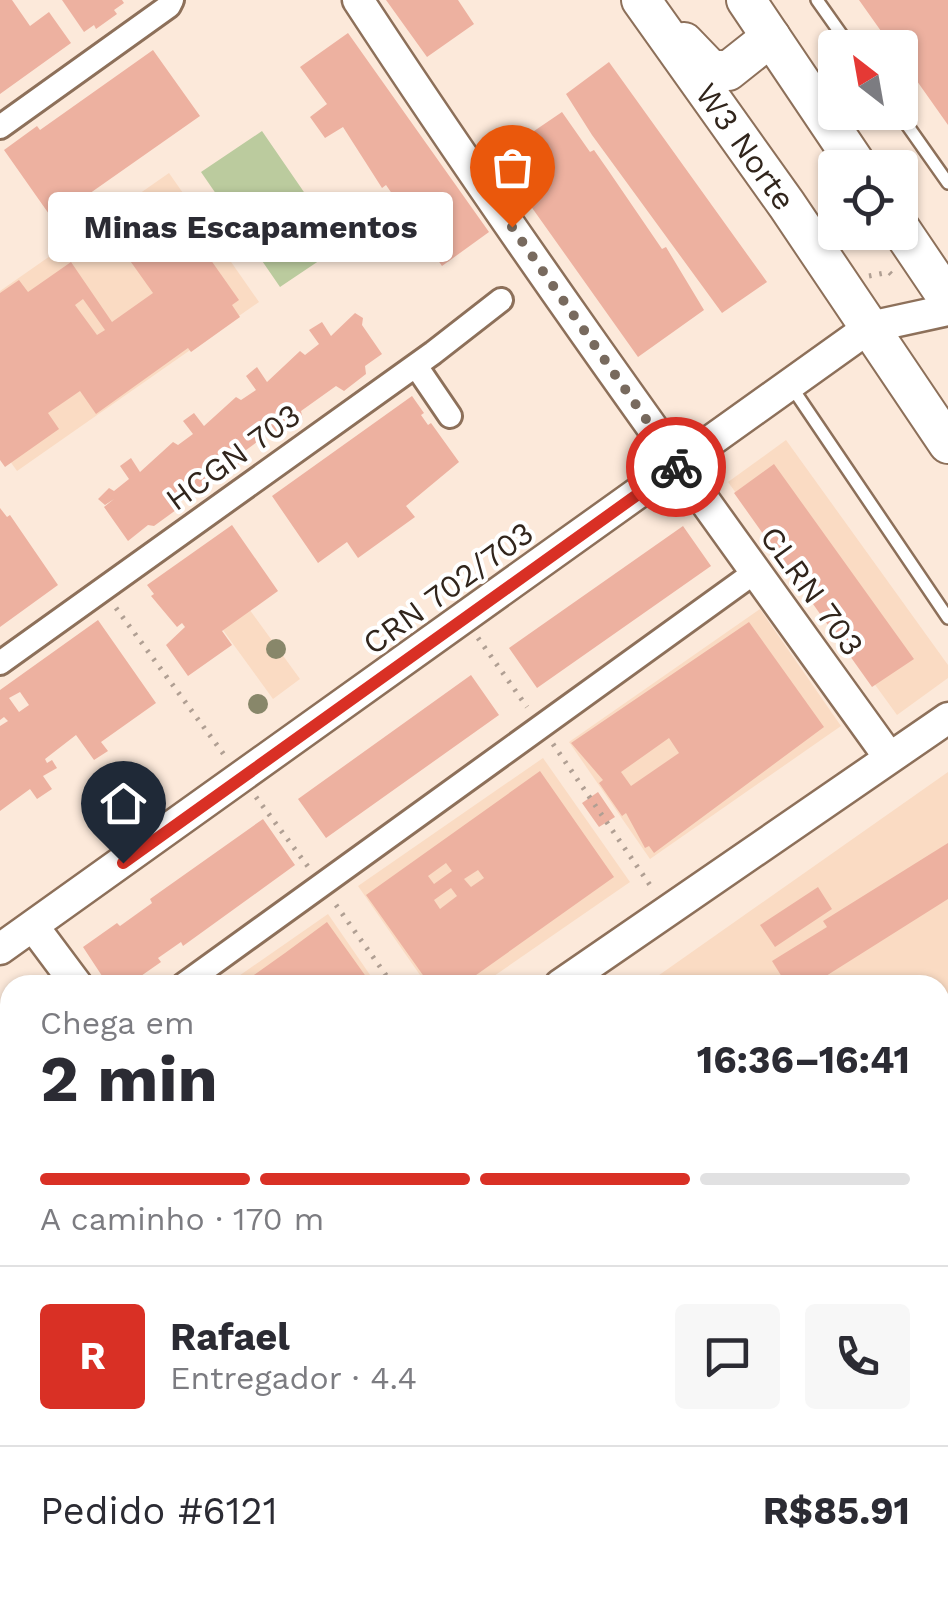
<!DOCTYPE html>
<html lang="pt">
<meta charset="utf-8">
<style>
:root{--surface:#fff;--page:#f7f7f7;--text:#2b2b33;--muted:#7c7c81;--line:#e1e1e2;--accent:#d93025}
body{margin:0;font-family:"Work Sans",sans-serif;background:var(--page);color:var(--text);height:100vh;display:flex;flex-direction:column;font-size:38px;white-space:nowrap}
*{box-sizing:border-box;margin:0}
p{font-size:32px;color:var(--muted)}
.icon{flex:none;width:55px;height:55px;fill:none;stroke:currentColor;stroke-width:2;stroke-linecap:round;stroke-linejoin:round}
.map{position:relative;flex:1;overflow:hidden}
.sheet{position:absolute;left:0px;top:975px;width:950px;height:622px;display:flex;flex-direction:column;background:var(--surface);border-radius:30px 30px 0 0;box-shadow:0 2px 8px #0004}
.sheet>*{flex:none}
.needle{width:65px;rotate:329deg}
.buttons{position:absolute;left:818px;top:30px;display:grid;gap:20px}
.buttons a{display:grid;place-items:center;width:100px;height:100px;border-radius:10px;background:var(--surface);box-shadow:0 2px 8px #0004;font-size:50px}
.pin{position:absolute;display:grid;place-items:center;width:85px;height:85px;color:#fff;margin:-102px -42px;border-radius:50% 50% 50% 0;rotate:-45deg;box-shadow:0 0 10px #0007}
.pin .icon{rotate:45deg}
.courier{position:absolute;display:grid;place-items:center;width:100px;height:100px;margin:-50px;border:8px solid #d93025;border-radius:50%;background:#fff;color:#222;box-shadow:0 2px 12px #0007}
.bubble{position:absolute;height:70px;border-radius:10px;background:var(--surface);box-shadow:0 2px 8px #0004;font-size:32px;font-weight:700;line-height:70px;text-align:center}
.summary em{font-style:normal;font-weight:700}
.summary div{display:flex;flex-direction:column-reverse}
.summary{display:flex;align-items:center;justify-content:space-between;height:170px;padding:0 40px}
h1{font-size:65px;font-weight:700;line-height:75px}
.bar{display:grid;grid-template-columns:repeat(4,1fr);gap:15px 10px;align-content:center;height:120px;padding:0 40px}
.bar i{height:12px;border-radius:8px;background:var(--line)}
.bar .on{background:var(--accent)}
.bar p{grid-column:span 4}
.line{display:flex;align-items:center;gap:25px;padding:0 40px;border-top:2px solid var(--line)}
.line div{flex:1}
.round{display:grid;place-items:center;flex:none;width:105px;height:105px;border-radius:10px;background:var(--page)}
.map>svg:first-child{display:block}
</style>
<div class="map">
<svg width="948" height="1597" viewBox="0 0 948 1597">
<rect width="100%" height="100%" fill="#fce9da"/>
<path fill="#fadbc3" d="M169,173l90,129 -242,169 -17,-24v-156z
M786,440l162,225v13l-51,37 -169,-233z
M207,551l93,128 -27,20 -93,-128z
M760,609l81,117 -191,133 -81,-117z
M543,758l87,124 -149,103h-54l-69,-99z
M948,772v442l-8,5v-234h-295z
M328,914l49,71h-151z
M308,1588h451l6,9h-451z"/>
<path fill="#bbcb9e" d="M262,131l79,115 -61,41 -79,-115z
M0,1280l10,16v292h188l6,9h-204z"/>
<path fill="#edb1a0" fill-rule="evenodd" d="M0,0h12l18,26 19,-14 22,31 -71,51z
M62,0h60l2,3 -10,7 3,4 -21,15 -2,-4 -10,7z
M386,0h72l16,24 -47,33z
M859,0h89v125l-48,-68v-9h-7z
M348,33l141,199 -47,34 -56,-81 -4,3 -39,-61 -18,11 -15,-21 17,-13 -27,-37z
M153,50l47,66 -114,80 3,5 -33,23 -52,-74 33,-24 3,4z
M609,62l158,220 -45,31 -130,-178 -26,-41z
M562,112l28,40 4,-2 14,20 54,79 4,-2 38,63 -66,47 -142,-200z
M165,195l74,105 -7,5 8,12 -49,35 -3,-4 -92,66 -16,-23 -32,22 11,16 -54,38 -5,-7v-167l19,-13 9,12 43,-30 41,60 41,-29 -42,-59zM83,299l22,31 -8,5 -22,-30z
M355,313l8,5 -1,7 20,29 -17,12 1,8 -22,17 -8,-5 -35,25 2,9 -22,16 -8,-6 -35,26 1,9 -21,16 -7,-1 -34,24 -1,6 -22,16 -6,-1 -20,16 -24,-34 10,-8 -9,6 -7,-6 11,-11 5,3 15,-12 -9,-13 11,-8 9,14 33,-30 5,3 15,-11 -10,-13 11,-8 10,13 32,-29 5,3 15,-10 -10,-14 11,-9 10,15 33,-31 5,4 14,-11 -10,-14 13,-8 9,14z
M412,396l12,17 -3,2 7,10 3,-2 28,39 -53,44 9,11 -57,41 -11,-16 -29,21 -46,-67z
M774,464l140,195 -42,28 -138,-194z
M0,508l7,9 3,-2 48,70 -58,42z
M232,525l46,66 -56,40 10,14 -44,31 -22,-31 19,-18 -3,-4 -5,4 -26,-31 3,-2 -7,-9z
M683,526l28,40 -174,122 -28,-40z
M98,620l58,83 -55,39 7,9 -14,9 -18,-25 -31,24 2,4 5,-3 5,8 -14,8 9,13 -15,10 -7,-10 -30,22v-85l8,-5 -4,-4 -4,3v-30zM20,692l9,13 -10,7 -10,-14z
M749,622l75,105 -170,126 -5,-7 -4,2 -19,-35 -4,3 -23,-33 4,-3 -32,-37zM669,738l10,15 -48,33 -10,-14z
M471,675l28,40 -173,123 -28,-39z
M540,771l74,106 -152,108h-32l-64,-90zM446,863l6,8 -18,13 -6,-8zM478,870l6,8 -13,9 -7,-8zM451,888l6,8 -17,13 -6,-9z
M598,792l17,25 -16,10 -17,-24z
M263,819l32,46 -112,81 -2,-4 -23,16 3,4 -33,23h-20l-25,-38 34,-24 3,3 32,-23 -2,-4z
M948,843v56l-130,82 3,4h-34l-15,-24 55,-34 -4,-6z
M818,887l14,22 -57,38 -15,-22z
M327,922l45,63h-132l45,-32z
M948,1116v48l-8,5v-48z
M948,1230v43l-8,5v-42z
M940,1416l8,13v148l-8,-12z
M567,1588h131l5,8 13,-8h26l6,9h-170z"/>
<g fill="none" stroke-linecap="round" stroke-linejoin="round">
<g stroke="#8d705a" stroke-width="16">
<path id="service" d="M817,0l34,48
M898,112l50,71
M791,386l157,232
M940,1297l8,-8
M940,1343l8,12
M281,1588l6,9
M363,1588l9,9
M778,1588l5,9
M326,1597l22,-9"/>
</g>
<g stroke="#8d705a" stroke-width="28">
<path id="minor" d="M0,127l169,-121 3,-6
M416,366l34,50
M0,663l433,-310 68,-53
M183,985l572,-413"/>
</g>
<g stroke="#8d705a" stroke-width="35">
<path id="tertiary" d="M358,0c169,258 351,507 531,757
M33,926l44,59
M0,949l870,-622 78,-17
M560,985l388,-267
M0,1112l10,14"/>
</g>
<g stroke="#8d705a" stroke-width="38">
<path id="secondary" d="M0,1226l10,14
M246,1588l6,9"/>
</g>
<g stroke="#8d705a" stroke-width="42">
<g id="primary">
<path id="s1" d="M641,0l146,205 161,239"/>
<path d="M746,0l113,168"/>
<path d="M684,42l26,27 18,2 43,-34"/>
<path d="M900,228l48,71"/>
</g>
</g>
<path stroke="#b09f93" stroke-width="5" stroke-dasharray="2.5 8" stroke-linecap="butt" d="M869,276l20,-4 3,3
M116,608l109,148
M478,638l49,69
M553,744l99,144
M256,797l53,71
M336,905l57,80
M0,1332l10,17
M139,1588l5,9"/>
<use href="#service" stroke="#fff" stroke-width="11"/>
<use href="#minor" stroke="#fff" stroke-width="22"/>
<use href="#tertiary" stroke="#fff" stroke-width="30"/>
<use href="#secondary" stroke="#fff" stroke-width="32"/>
<use href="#primary" stroke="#fff" stroke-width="38"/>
</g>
<g fill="#88876a">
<circle cx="276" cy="649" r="10"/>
<circle cx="258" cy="704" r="10"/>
</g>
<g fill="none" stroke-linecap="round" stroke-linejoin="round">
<path stroke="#786a5e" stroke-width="10" stroke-dasharray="0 18" d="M512,227l166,238 -2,2"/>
<path stroke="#d93025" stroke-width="12" d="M123,863l553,-396"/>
</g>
<g text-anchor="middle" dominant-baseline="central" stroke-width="8" stroke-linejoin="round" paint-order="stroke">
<g font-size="32" fill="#31251c" stroke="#fff">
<text stroke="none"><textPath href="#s1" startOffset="180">W3 Norte</textPath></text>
<text transform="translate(233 457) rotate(-36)">HCGN 703</text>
<text transform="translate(448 588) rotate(-36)">CRN 702/703</text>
<text transform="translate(812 591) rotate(54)">CLRN 703</text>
</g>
</g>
</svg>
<div class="buttons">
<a><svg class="needle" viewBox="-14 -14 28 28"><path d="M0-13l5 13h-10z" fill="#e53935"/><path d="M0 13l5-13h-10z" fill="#7c7c81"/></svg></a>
<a><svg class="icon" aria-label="locate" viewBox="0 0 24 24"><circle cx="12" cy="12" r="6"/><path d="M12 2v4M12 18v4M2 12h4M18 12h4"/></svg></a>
</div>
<div class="pin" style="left:512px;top:227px;background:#ea580c"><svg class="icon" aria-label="bag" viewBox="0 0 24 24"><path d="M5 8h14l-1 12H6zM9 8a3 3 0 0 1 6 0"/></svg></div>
<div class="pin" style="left:123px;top:863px;background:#1f2937"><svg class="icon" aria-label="home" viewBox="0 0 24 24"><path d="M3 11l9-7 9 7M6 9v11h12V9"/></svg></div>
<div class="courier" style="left:676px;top:467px"><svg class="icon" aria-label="bike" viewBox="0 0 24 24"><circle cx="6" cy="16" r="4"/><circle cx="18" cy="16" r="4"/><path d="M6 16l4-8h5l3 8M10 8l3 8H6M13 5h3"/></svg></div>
<div class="bubble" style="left:48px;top:192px;width:405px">Minas Escapamentos</div>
<section class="sheet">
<div class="summary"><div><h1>2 min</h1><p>Chega em</p></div><em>16:36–16:41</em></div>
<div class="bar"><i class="on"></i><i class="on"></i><i class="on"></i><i></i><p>A caminho · 170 m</p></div>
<div class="line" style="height:180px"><b class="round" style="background:var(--accent);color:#fff">R</b><div><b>Rafael</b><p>Entregador · 4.4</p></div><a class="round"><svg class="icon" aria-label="chat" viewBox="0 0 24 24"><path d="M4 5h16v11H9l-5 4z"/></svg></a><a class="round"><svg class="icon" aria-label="phone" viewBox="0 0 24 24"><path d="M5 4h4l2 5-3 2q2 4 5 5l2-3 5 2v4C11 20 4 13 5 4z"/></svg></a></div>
<div class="line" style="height:130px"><div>Pedido #6121</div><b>R$85.91</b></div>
</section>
</div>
